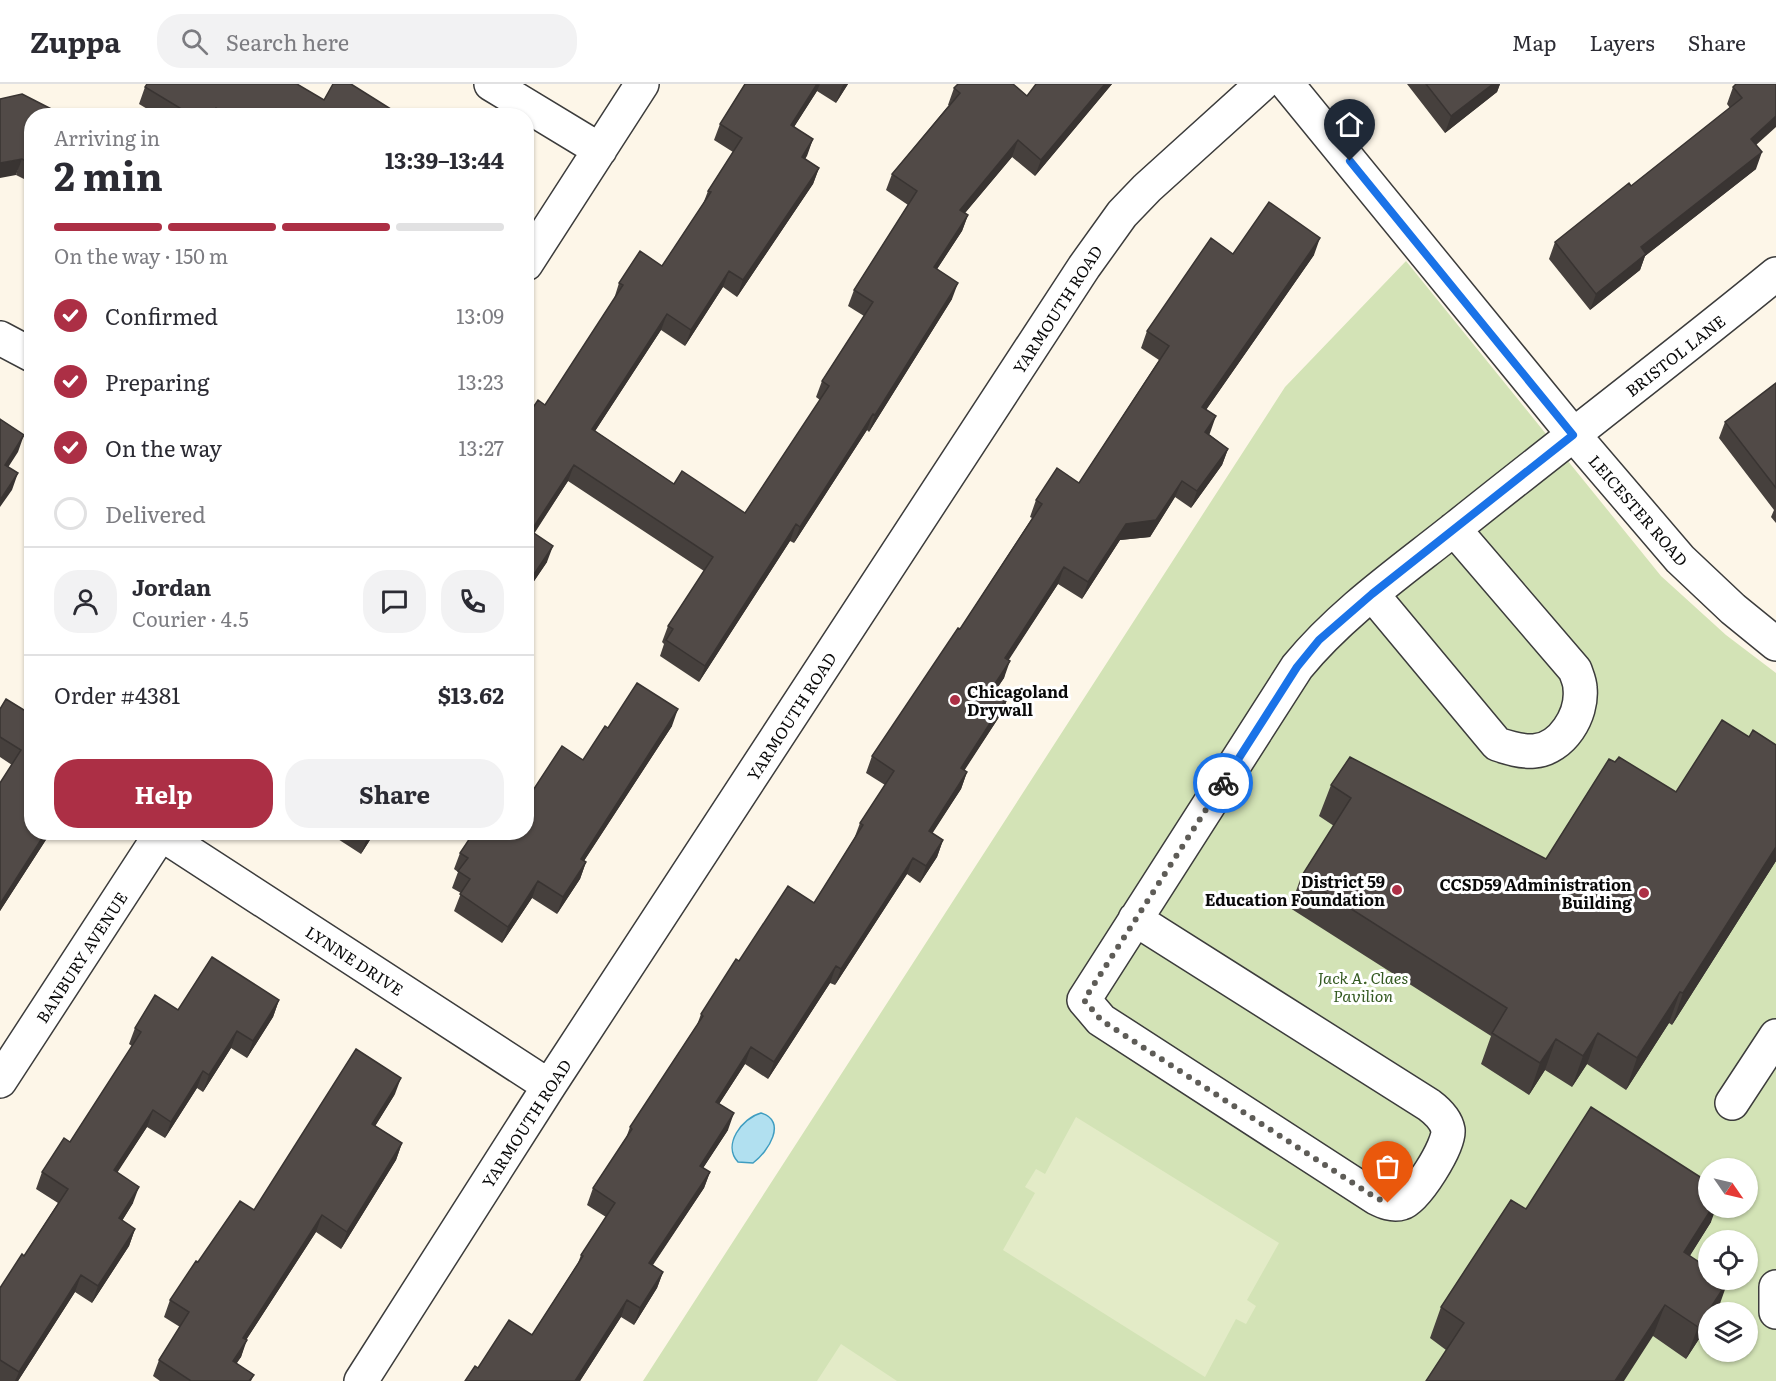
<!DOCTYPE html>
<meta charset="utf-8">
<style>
:root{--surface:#fff;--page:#f2f2f3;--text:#2b2b33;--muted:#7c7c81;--line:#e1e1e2;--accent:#ac2f45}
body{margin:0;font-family:Literata,serif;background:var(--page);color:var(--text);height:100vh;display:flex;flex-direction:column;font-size:22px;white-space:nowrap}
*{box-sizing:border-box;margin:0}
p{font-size:20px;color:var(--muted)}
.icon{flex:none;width:33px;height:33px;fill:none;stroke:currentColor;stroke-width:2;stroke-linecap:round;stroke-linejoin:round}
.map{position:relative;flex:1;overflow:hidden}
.panel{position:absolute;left:24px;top:24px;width:510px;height:732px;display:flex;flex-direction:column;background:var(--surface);border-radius:24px;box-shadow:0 2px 4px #0004}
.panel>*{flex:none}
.needle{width:39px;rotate:124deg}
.fabs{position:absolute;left:1698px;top:1074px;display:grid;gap:12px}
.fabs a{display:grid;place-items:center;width:60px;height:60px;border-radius:50%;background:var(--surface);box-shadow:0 2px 4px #0004;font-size:30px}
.pin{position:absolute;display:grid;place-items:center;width:51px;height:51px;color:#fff;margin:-62px -26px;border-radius:50% 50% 50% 0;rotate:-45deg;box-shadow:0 0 6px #0007}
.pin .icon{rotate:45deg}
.courier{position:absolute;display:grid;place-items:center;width:60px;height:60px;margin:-30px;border:4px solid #1a73e8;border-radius:50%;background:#fff;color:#222;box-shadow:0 2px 8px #0007}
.head em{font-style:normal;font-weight:700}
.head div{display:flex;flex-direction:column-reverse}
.head{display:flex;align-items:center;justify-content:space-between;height:102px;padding:0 30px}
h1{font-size:39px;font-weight:700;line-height:45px}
.bar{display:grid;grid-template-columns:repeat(4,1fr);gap:9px 6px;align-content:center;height:72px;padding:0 30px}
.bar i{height:8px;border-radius:4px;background:var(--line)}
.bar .selected{background:var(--accent)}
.bar p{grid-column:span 4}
.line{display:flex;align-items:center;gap:15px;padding:0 30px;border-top:2px solid var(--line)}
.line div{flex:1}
.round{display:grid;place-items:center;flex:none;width:63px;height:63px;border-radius:24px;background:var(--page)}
ol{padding:0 30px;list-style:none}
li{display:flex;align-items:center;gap:18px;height:66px}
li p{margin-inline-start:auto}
li .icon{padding:6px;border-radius:50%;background:var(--accent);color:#fff;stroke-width:4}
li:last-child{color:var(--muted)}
li i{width:33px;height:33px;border:3px solid var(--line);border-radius:50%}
.primary-button{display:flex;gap:12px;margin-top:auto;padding:12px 30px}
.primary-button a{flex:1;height:69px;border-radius:24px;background:var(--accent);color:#fff;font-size:24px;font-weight:700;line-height:69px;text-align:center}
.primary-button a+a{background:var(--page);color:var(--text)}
header{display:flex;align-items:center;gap:36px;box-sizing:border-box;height:84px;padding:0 30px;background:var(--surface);border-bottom:2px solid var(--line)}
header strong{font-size:28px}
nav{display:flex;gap:33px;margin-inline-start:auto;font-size:21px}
.search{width:420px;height:54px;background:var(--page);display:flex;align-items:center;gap:15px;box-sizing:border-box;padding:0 21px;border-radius:24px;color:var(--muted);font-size:22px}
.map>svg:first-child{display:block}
</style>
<header>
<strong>Zuppa</strong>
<div class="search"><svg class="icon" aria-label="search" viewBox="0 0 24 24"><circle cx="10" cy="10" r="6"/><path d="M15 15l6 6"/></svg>Search here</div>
<nav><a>Map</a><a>Layers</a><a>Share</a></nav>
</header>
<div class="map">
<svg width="1776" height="1297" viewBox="0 0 1776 1297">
<rect width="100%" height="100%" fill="#fdf6e8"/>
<path fill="#d3e3b6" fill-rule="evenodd" d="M1406,177l255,315 65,59 50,38v708h-1133l642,-994zM1708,1084h40v40h-40zM1708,1156h40v40h-40zM1708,1228h40v40h-40z"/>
<path fill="#e3ebc7" d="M1076,1033l203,126 -32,57 9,6 -10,18 -10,-5 -31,58 -202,-127 32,-57 -10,-6 11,-18 9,5z
M841,1260l56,37h-80z"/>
<path fill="#b1e0f0" stroke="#3f9dc0" stroke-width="1.5" d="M761,1029c27,8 7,39 -8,50l-15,-1c-16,-17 4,-44 23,-49z"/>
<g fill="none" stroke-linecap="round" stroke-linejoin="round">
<g stroke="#3c3c3c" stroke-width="36">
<path id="minor" d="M491,0l109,66
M1287,0l286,350 107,125 53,50 43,35
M526,180l116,-180
M0,254l32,17
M1372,510l125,150c12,4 24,8 37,7 28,-2 49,-36 46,-63 0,-6 -3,-12 -5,-18l-121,-141
M161,750l388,252
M1135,835l294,186c8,6 17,14 19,25 2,15 -32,69 -46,73 -9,3 -18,-1 -26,-5l-275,-178 -17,-20 213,-333c45,-55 106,-97 161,-141 106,-85 213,-166 318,-252
M0,997l162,-249
M1732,1019l44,-67
M1776,1203v25
M361,1297l188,-295 535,-819 38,-53 25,-26 115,-104"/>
</g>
<use href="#minor" stroke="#fff" stroke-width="33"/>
</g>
<path fill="#46403d" d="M745,0h103l-12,19 -19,-12 -23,36 19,12 -8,20 14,9 -6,16 -76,113 -14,-10 -38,59 -24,-16 -66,101 79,53 71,29 75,-113 -4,-3 6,-16 42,-65 -16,-10 6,-16 54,-85 -22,-15 6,-16 57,-69h-1l6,-17 73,8 9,-12h76l-77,92 -23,-19 -47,56 3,2 -6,16 -25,38 15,30 -83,133 -2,-2 -73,113 -4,-2 -91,141 -39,-26 4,-12 -2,-2 6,-16 36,-55 -136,-90 -34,53 13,28 -21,31v-175l19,-13 69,-106 5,-16 43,-17 41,-62 5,-13 25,-39 -19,-12 6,-16z
M1407,0h93l-3,8 -52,41z
M1735,0h41l-20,61v24l-111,87 -5,14 -50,40 -41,-51 6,-17 76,-56 99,-78 -3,-4 6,-17 2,-2z
M145,3l179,13 78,16h-243l-20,-12z
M32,32v67l-16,-8z
M1233,170l81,1 -108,155 4,23 -1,1 19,15 -6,16 -31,43 -16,-11 -25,40 -30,3 -38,59 -24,-15 -50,76 -4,18 -6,9 11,7 -6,17 -39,59 3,2 -6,17 -29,44 11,7 -6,17 -17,26 -13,-9 -72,111 -5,-2 -62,96 -23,-15 -26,40 9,26 -25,38 7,4 -6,16 -51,77 10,7 -6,16 -23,37 -13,-8 -41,64h-115l13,-13 54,-33 46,-72 3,-8 25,-38 -19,-12 6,-17 33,-50 4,-11 67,-102 4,-11 38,-53 75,-58 40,-64 6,-16 25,-38 -19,-12 6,-17 88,-127 72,-111 -2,-1 6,-17 43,-17 80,-123 -18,-12 6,-17z
M1776,299v140l-5,-6 3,-7 -55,-72 6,-16z
M0,625l32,6v117h19l-51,79v-128l12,-18 -12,-8z
M672,642l-88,135 2,1 -6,17 -23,35 -25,-16 -30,45 -48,-32 7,-18 -9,-5 6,-16 -4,-3 6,-16 66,-21 82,-104z
M1749,653l27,8v116l-104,164 -3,-2 -43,67 -39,-26 -15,23 -27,-17 -16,25 -48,-31 10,-28 -201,-128 11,-31 33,-51 -15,-10 12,-31 215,74 130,-67z
M327,748h48l-14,22z
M279,916l-6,17 -26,41 -16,-10 -28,44 -6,-4 -32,50 -18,-11 -30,45 16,31 -11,18 13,8 -6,17 -37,57 -17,-11 -57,89h-18v-93l24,-32 34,-53 -22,-14 6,-17 28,-30 62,-96 -3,-2 6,-16 43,-18z
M395,1010l-20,32 27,17 -6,17 -55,89 -25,-17 -70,108 -5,17 -5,6 18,12 -3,6h-91l-7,-5 6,-16 21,-33 -16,-10 6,-17 28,-38 56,-52z
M1526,1125l185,13 -21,33 27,57h-9v13l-22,34 -33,-23 -207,14 -16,-12 11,-31z"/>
<path fill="#393432" d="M817,0h3l-3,7 -32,50 6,-16z
M844,0h4l-12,19 6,-16z
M1105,0h7l-77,92 6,-16z
M1493,0h7l-3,8 -52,41 6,-17z
M1776,32v11l-31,28 6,-16z
M813,55l-6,17 -11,17 6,-16z
M1018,56l-6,17 -58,69 6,-16z
M1762,68l-6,17 -111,87 -5,14 -50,40 6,-16 45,-47z
M22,75l-6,16 -16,3v-15z
M819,84l-6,16 -76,113 6,-17z
M968,131l-6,16 -34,52 6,-16z
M1320,154l-6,17 -118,169 6,-17z
M729,187l-6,16 -38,59 6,-16z
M958,199l-6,16 -83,133 6,-17z
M667,230l-6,16 -75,115 6,-16z
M873,330l-6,16 -73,113 6,-16z
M1216,332l-6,17 -11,15 6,-16z
M24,351l-6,17 -18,28 5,-15z
M1228,365l-6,16 -31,43 6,-17z
M574,381l-6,16 -42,64 5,-14z
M18,389l-6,17 -12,17v-7z
M1182,397l-7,16 -25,40 -30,3 -38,59 6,-17 38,-58z
M796,440l-6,17 -91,141 6,-16z
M553,462l-6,16 -21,31v-7z
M1064,483l-6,17 -59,91 6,-17z
M1010,577l-6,17 -16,23 6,-16z
M1009,610l-6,17 -48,74 6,-17z
M678,625l-6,17 -98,150 7,-17z
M967,688l-6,17 -38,59 6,-17z
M46,748h5l-51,79v-7z
M370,748h5l-14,22 6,-16z
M943,756l-6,17 -17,26 6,-17z
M1776,763v14l-104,164 11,-32z
M913,774l-6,16 -72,111 6,-16z
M586,778l-6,17 -23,35 6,-17z
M538,797l-6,17 -30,45 6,-16z
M836,882l-6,17 -62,96 6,-17z
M1680,908l-11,31 -43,67 11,-32z
M279,916l-6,17 -26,41 6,-17z
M237,947l-6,17 -28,44 6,-17z
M1598,949l-11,31 -15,23 11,-31z
M1556,955l-11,31 -16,25 11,-32z
M751,963l-6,17 -35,54 6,-16z
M203,987l-6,17 -32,50 6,-16z
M401,994l-6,16 -29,47 6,-17z
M153,1026l-6,17 -39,60 6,-17z
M734,1029l-6,17 -34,52 6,-16z
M402,1059l-6,17 -55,89 6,-17z
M710,1088l-6,16 -61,91 6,-16z
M139,1103l-6,16 -20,32 6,-17z
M1712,1124h4l-5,14 -38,61 11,-31z
M322,1131l-6,17 -79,122 6,-16z
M135,1145l-6,17 -37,57 6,-17z
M663,1188l-6,16 -23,37 6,-17z
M81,1191l-6,17 -57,89h-3l4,-9z
M1728,1197l-11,31h-9v13l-22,34 12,-32z
M627,1216l-6,17 -41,64h-5z
M1665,1221l-12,31 -29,45h-9z
M247,1256l-6,17 -14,21 6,-17z"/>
<path fill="#514a47" stroke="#393432" stroke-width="1.5" d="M147,0h150l27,16 9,-16h18l51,32h-174l-12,-8 -5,8h-18l-48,-29z
M745,0h72l-26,41 22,14 -11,18 17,11 -76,112 -14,-9 -38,59 -24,-16 -75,115 82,55 8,-13 63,42 84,-127 -7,-5 51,-79 -19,-12 63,-99 -25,-17 68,-81 -6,-5 4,-4h55l14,12 9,-12h69l-64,76 -23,-20 -58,70 8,5 -34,52 24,16 -83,132 -2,-1 -73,113 -4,-3 -91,142 -39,-26 7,-11 -5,-3 45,-69 -139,-92 -43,66 22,15 -27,40v-168l12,-18 7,5 78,-120 -4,-2 21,-32 22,15 49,-74 -3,-1 34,-53 -22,-14z
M1426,0h67l-42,32z
M1736,0h40v32l-25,23 11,13 -121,95 5,7 -50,40 -41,-52 74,-59 2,3 111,-88 -9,-11z
M22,10l43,22h-33v48l-10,-5 -22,4v-64z
M1269,118l51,36 -118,169 14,9 -11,16 23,17 -31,42 -15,-10 -26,39 -30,4 -38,58 -24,-15 -59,91 5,3 -16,24 15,9 -48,74 6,4 -38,59 14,9 -17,26 -13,-8 -72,111 -5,-3 -62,96 -23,-15 -35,55 18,11 -34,53 10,6 -61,91 14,9 -23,36 -13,-8 -52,81h-110l10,-15 3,2 31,-48 23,15 51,-79 -2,-1 34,-52 -22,-15 39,-59 -2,-2 73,-111 -2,-2 35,-55 3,2 49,-75 26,17 49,-78 -3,-2 34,-52 -22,-15 86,-128 2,1 82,-125 -6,-4 21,-32 22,15 90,-137 -22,-15 64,-93 22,16z
M1776,299v105l-51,-66z
M0,335l24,16 -19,30 13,8 -18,27z
M637,599l41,26 -97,150 5,3 -23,35 -25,-16 -30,46 -48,-33 10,-15 -12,-8 10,-13 -8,-5 14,-21h52v-31l36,-55 21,14 22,-34 3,2z
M6,615l26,16v117h14l-46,72v-121l21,-33 -21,-13v-28z
M1722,636l27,17 4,-7 23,15v102l-93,146 -3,-1 -43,66 -39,-25 -15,23 -27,-17 -16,24 -48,-30 15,-25 -206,-131 50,-79 -20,-13 19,-28 196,102 63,-100 6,3 4,-5 57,35z
M358,748h12l-3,6z
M212,873l67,43 -26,41 -16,-10 -28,44 -6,-4 -32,51 -18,-12 -39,60 25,17 -20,31 16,11 -37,57 -17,-11 -62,97 -19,-12v-72l22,-34 2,2 44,-67 -26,-17 22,-34 6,4 71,-110 -6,-4 20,-33 23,15z
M356,965l45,29 -29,46 30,19 -55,89 -25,-17 -79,123 4,2 -14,21 21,14 -5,6h-58l-32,-21 30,-48 -19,-12 26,-39 2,1 42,-61 14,9z
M1591,1023l117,75v26h4l-28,44 24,16v12h18l2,1 -30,46 -33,-22 -50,76h-189l38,-58 -23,-16 70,-107 15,9z"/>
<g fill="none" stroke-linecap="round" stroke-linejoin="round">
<path stroke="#5e5c57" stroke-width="6" stroke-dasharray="0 10.8" d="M1223,699l-139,217 17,20 275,178 12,5"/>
<path stroke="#1a73e8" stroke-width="8" d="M1223,699l74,-116 22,-27 53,-46 201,-159 -223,-274"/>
</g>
<g fill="#ac2f45" stroke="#fff" stroke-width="2">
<circle cx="955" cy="616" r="6"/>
<circle cx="1397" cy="806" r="6"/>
<circle cx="1644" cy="809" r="6"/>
</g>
<g text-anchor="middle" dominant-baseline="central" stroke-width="6" stroke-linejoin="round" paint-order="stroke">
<g font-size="16" fill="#090909" stroke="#fff">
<text transform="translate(1057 225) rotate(-57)">YARMOUTH ROAD</text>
<text transform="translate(1675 271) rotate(-38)">BRISTOL LANE</text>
<text transform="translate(1639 426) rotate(49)">LEICESTER ROAD</text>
<text transform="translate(791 632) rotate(-57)">YARMOUTH ROAD</text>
<text transform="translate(81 873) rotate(-57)">BANBURY AVENUE</text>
<text transform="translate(355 876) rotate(33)">LYNNE DRIVE</text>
<text transform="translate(526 1039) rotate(-57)">YARMOUTH ROAD</text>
</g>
<g font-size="16" font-weight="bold" fill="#090909" stroke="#fff" text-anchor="end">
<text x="967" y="607" text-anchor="start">Chicagoland<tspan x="967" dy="18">Drywall</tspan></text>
<text x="1385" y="797">District 59<tspan x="1385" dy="18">Education Foundation</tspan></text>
<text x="1632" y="800">CCSD59 Administration<tspan x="1632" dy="18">Building</tspan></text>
</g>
<g font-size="16" font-style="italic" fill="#345a21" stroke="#fff">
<text x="1363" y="893">Jack A. Claes<tspan x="1363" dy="18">Pavilion</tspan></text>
</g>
</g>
</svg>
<div class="fabs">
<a><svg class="needle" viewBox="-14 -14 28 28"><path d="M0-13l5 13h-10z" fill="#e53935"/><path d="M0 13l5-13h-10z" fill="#7c7c81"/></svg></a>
<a><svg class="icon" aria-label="locate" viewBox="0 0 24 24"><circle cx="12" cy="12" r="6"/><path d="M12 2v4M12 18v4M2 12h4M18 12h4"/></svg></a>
<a><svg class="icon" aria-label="layers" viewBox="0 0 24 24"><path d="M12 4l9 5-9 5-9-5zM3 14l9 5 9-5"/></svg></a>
</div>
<div class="pin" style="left:1388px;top:1119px;background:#ea580c"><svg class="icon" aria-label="bag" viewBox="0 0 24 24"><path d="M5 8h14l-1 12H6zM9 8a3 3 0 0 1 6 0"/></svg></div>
<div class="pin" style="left:1350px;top:77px;background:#1f2937"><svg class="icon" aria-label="home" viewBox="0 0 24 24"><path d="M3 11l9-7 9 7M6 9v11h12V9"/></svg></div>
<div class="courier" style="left:1223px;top:699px"><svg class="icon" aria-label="bike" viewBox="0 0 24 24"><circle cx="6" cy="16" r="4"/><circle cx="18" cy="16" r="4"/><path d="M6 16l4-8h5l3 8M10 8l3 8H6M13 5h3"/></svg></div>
<section class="panel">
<div class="head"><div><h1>2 min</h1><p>Arriving in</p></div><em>13:39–13:44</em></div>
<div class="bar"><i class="selected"></i><i class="selected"></i><i class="selected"></i><i></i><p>On the way · 150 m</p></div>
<ol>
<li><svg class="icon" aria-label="check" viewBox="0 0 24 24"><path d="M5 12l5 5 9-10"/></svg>Confirmed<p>13:09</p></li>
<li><svg class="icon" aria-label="check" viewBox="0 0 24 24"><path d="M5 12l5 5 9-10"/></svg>Preparing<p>13:23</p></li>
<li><svg class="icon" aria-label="check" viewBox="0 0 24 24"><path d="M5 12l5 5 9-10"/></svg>On the way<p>13:27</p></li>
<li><i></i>Delivered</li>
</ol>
<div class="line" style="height:108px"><a class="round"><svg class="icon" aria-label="person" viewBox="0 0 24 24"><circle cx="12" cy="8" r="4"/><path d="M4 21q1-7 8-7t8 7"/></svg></a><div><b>Jordan</b><p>Courier · 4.5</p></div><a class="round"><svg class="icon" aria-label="chat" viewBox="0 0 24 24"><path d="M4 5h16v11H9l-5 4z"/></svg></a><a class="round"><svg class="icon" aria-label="phone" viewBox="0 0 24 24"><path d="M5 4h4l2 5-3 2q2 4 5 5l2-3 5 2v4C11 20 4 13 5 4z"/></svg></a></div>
<div class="line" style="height:78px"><div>Order #4381</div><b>$13.62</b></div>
<div class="primary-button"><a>Help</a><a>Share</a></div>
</section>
</div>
